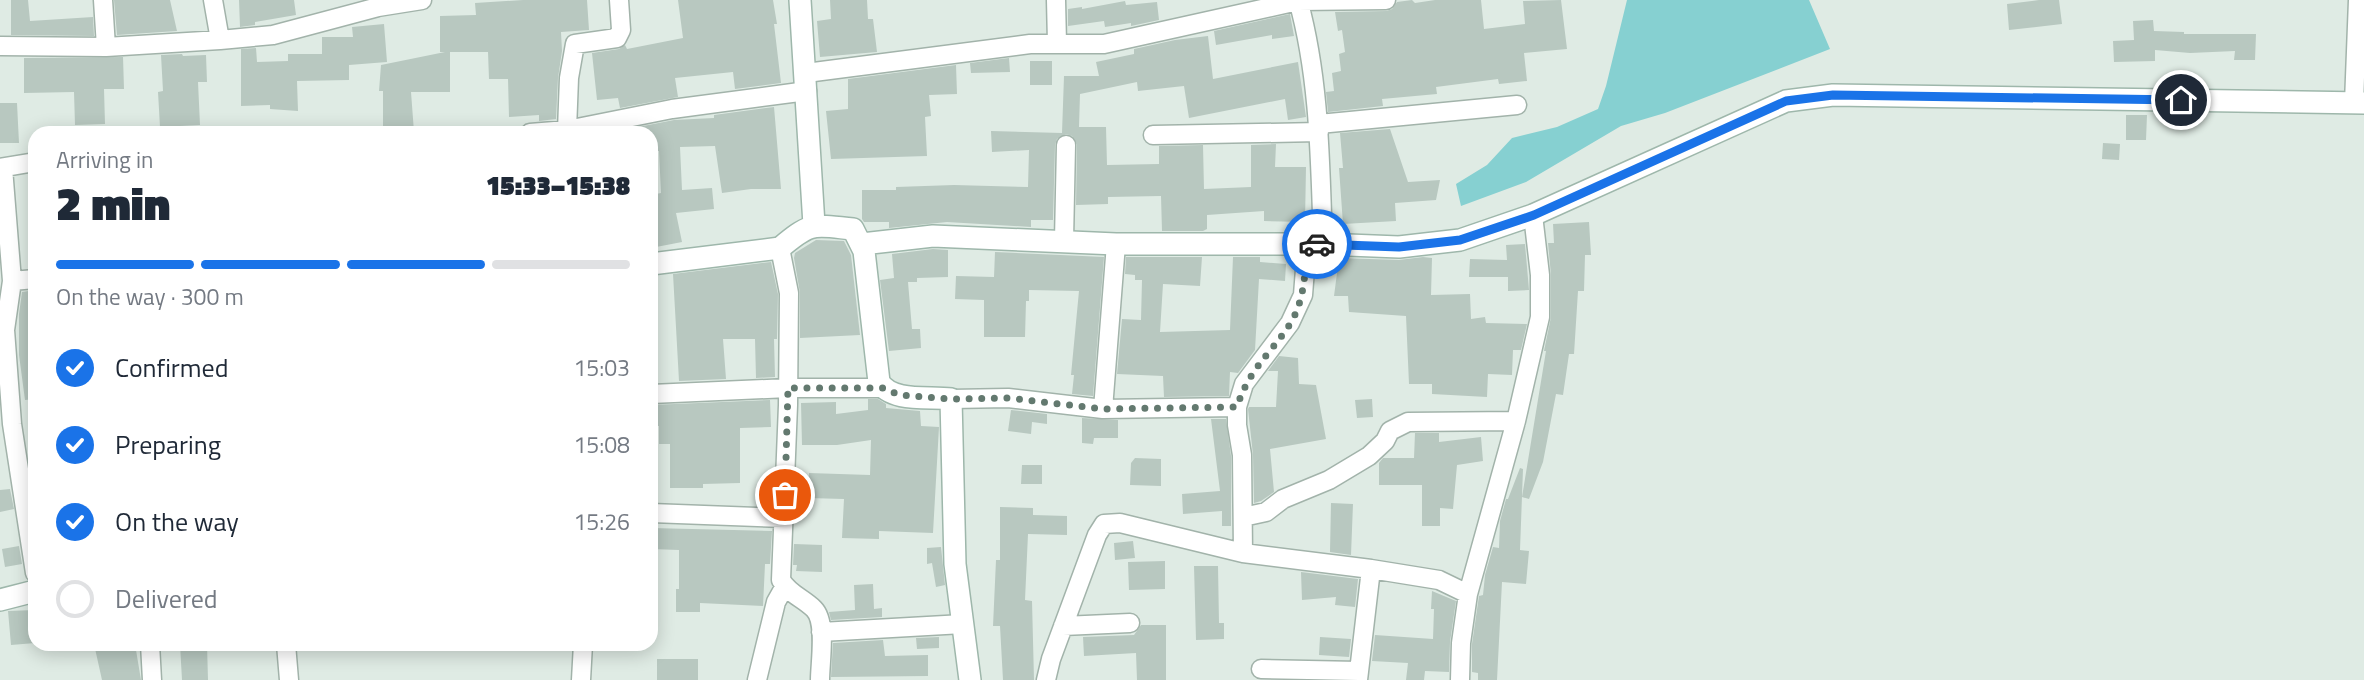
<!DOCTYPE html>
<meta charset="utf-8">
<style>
:root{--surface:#fff;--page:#f6f6f7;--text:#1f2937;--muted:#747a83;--line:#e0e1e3;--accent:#1a73e8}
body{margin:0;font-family:"Titillium Web",sans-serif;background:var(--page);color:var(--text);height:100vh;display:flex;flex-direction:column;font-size:26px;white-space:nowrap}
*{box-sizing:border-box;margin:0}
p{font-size:23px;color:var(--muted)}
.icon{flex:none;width:38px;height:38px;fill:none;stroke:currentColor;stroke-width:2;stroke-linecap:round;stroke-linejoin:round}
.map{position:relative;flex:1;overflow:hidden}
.sheet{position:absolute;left:28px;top:126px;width:630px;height:525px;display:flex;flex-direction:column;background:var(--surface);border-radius:21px;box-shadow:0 4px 18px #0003}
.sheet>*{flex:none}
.pin{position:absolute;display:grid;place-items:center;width:60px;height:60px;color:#fff;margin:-30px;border:4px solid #fff;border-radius:50%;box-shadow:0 2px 7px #0007}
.courier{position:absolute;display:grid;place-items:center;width:70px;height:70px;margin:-35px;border:5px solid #1a73e8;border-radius:50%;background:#fff;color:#222;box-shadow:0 2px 9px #0007}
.summary em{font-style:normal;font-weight:800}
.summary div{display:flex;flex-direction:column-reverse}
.summary{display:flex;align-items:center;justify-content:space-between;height:119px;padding:0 28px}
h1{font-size:46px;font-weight:800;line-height:52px}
.bar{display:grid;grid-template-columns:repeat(4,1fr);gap:10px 7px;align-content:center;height:84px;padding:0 28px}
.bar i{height:9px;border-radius:5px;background:var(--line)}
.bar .selected{background:var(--accent)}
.bar p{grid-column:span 4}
ol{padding:0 28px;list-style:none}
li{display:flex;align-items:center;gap:21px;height:77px}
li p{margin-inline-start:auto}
li .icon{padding:7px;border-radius:50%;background:var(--accent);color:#fff;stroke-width:4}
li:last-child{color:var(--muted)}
li i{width:38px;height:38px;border:4px solid var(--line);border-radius:50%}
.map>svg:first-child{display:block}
</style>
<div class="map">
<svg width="2364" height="680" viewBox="0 0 2364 680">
<rect width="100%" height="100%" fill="#dfebe4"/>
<path fill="#86d0d1" d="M1627,0h182l21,49 -165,64 -44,13 -95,56 -65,24 -5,-22 31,-19 25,-27 45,-11 41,-18 8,-23z"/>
<path fill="#b8c8c0" d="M11,0h17l2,21 63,-4 1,19 -83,-1z
M114,0h56l7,31 -60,4z
M239,0h55l2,15 -41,7v3l-15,2z
M523,0h64l2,30 -28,2 1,19 -4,27 -2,41 -17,2v-6l-30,2 -1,-38h-19l-1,-27h-38v40h-39l3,40 -31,-2v-39h-4l2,-26 64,-13h-5v-36l36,-1 -1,-12z
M678,0h95l4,24h-3l7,59 -46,6 -2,-17 -58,6 3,19 -58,11 -2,-10 -21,2 -5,-47 27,-4 6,-4 2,4 56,-11z
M830,0h37l1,19h5l4,33 -57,5 -3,-36 14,-2z
M1412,0l3,3 20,-3h46l3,29 41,-5 -2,-23 38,-1 6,49 -43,4 3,28 -28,3 -1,-5 -62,8 1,7 -55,5 1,7 -55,6 -2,-20 8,-1 -2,-18 9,-2 -2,-17 6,-2 -3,-22 -4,1 -3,-19 52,-1 5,-2 5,-7z
M2039,0h20l3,24 -53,6 -2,-26z
M1125,1l1,4 31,-3 2,18 -28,6v-3l-26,4 -1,-6 -36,5v-17l14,-2v2z
M1290,14l4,22 -22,3v-4l-56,10 -2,-14z
M2153,20l1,11 30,1v2h72l-1,26h-21l1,-9 -45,2 -35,-3v11l-41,1 -1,-21 21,-1 -1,-19z
M384,24l3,38 -38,3v15l-52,1 1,30 -28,-2v-4l-29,1v-57l15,-1 1,14 31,-1v-7h34v-17h31l-1,-10z
M1208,36l5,43 85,-17 8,55 -18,3 -3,-21 -96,19 -5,-32 -46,5 -1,-9 -57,12 -1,33h27l1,38 52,-1v-18l44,-1 1,44 47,-2v-42l25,-1 -1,23h31l-1,55 -41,-1v-10l-57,4v14l-4,2h-41l-1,-35 -53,1v7l-32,1 1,-60 -5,-9 -6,-2 -9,5 -2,6 -2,75h-22v7l-84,-5 -58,6v-6h-25l-2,-3v-29h34v-3l58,-2 74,2 1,-37 -37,2 -1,-21 71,2 2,-57h35l-3,-14 38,-8v-5l41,-9z
M182,54l1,2 23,-1 1,27h-9l2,43 -40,2 -2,-35 5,-1 -2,-36z
M123,57l1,32h-20l1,35 -30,1 -1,-33 -50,1v-35z
M1009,58l1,14 -39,1 -1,-10z
M1030,61h22v24h-22z
M956,65l1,29 -28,1 2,21 -6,1 2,39 -96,3 -5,-48 22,-2v-30z
M0,103h17l2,40h-19z
M774,107l7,82h-30l-29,4 -7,-47 -35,1 2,43 30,-2 2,21 -38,4 6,29 -31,6v-53l10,-2 -2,-42h-8v-18h-27l-1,-3 51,-10 40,-2v-3z
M2126,115h21l-1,25h-20z
M1390,129l18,53 32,-2 -4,20 -41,3 1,18 -53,3 -4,-56h4l-3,-35z
M2103,143l17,1 -1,16 -17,-1z
M1589,222l2,33h-6l-1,36h-6l-4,63h-5l-6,41 -7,-1 -13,68 -14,37 -7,-2 24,-146h-2l7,-34v-42l-3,-32h6l-1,-19z
M816,240l28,1 7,14 9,80 -60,3v-45l-6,-35 1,-5z
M1525,244l4,46 -21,1v-14h-39l1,-18 37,1 -1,-15z
M933,249l15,1v27l-31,1v4h-9l4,47h8l1,19 -32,3 -9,-71 14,-2 -2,-24z
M995,252l109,5 -11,139 -21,-2 2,-19h-3l8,-84 -50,-1v11h-3l-1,36h-41v-37l-29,-1 1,-23 38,1z
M1126,257h76l-2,29 -37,-2 -3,48 70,-2 3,-73h27v5l26,2 -1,17 -26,-2 -4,71 -17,23 -8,-1 -1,24 -65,1 -1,-21 -46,-2 5,-55 19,1 1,-40h-7v-5l-10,-1z
M1423,257l9,1 -1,37 39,-1 1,25 14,-2 1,6 41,1 -6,26h-8l-1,25 -24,-1 -1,23 -55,-3v-10h-23l-3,-68 -57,-4 -1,-16h-14l5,-38 60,2z
M771,262l7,32 -1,45h-3l1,38 -19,1 -1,-39h-32l3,40 -47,2 -6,-107z
M35,290v109l-10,1 -6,-45v-41l3,-22z
M1279,356l19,2 1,26 17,1 10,54 -56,10 4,43 -13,9 -7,2 -1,-48 -5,-46 1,-2h27l2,-36h-10z
M868,399h10l8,5v4l34,3 1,15 18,1 -6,106 -54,-2v8l-37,-1 2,-39 -36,-1 1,-25 61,2 1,-35 -34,5h-35l-1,-42 35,-1v12l32,-4z
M1372,399l1,18 -16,1 -2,-18z
M770,400l1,27 -31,1v55l-37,1v4h-33v-44h-11v-18h-8v-21z
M1011,410l36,4v10l-15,-2 -1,12 -23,-3z
M1082,418l36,2v18h-24l-1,6 -11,-1z
M1211,419h15l5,37v70h-9v-15l-39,3 -1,-20 38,-3z
M1415,433h24v9l42,-5 2,24 -26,4 -4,44 -13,-1v18h-18v-41h-43v-22l4,-5h31z
M1135,458l26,1v27l-31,-1 1,-22z
M1022,465h20v19h-21z
M1520,468l3,1 -3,81 9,1 -3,33 -24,-2 -5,98h-19v-7l-6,-1v-28l7,-48 4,-1 2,-20 8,-28 6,1 1,-27 6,-22h2z
M10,489l4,20 -14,3v-22z
M1331,503l22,1 -2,51 -21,-3z
M1000,507l33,1v7l34,1v19l-39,-1 -3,66 7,1 2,79h-31l-3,-54h-7l3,-66h4z
M651,528l121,3 -2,33h-5l-2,42 -63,-3v9h-24v-23h3v-39l-28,-1z
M1133,541l2,17 -20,2 -1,-17z
M794,544l28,1v27l-26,-1 1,-6h-4z
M19,546l3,18 -17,3 -3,-18z
M941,547l4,38 -9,2 -4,-24 -5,1v-16z
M1165,561v28l-36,1 -1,-28z
M1194,566h24l1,57h5v16l-28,1z
M1301,572l57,7 -3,28 -20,-2 1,-8 -34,3z
M873,584l1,25 8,-1v9l-51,3 -2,-8 26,-2 -1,-25z
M1432,591l24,10 -6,41 -1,30 -24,-1 -1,9h-18l2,-17 -36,-2 3,-26 58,4 1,-30h-3z
M35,610v33l-24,2 -3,-34z
M1141,625h25v55h-29l-1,-27 -52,3 -1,-19 51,-2z
M939,637v11l-22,1 -1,-11z
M1320,637l31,2 -2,18 -30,-2z
M883,640l2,16 43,-1v21l-97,1 2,-34z
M94,644h41l6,36h-39z
M180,644h27l1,36h-26z
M657,659h41v21h-41z"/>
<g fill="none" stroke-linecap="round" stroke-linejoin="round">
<g stroke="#a2b3aa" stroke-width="21">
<path id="street" d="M103,0l3,47
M213,0l7,40
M1056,0l1,43
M1298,0c22,79 22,162 25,244
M0,46l106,1 114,-7 53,-5 105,-28 44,-7
M806,73l224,-29h74l194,-43 88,-1
M2354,103l4,-103
M1319,124l198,-19
M567,130l2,-52 6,-34 42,-6 4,-8 -2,-30
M530,133l37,-3 105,-21 135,-18
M1153,135l166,-3
M0,168l35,-6
M3,168l9,113 -7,49 7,94 23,149
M1064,240l2,-95
M780,248l9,45 -1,112 -7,175c8,14 22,18 33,29 13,13 6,53 6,71
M12,281l23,-2
M651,394l137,-6h95
M951,399l57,-1 95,11 134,-2
M1103,409l13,-165
M651,513l134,5
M1243,517l23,-5 17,-13 46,-19 40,-24 16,-15 5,-10 18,-9 108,-1
M1243,553l-1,-98 -5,-30v-18l7,-23 46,-61 13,-28 4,-51
M1063,626l67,-3
M821,632l142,-8
M150,644l2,36
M286,644l3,36
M1261,669l98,2
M581,680l2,-36
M757,680l19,-78 9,-16
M1046,680l5,-21 46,-124 7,-11 16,-1 123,30 128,16 68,11 29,14 48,-173 24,-104v-42l-7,-60
M1358,680l13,-111
M1460,680l1,-37 7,-49"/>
</g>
<g stroke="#9eb7ab" stroke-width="24">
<path id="secondary" d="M800,0l14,225
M862,244l71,-8 183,8h207l76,3 61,-7 73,-25 253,-114 47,-6 531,8
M651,264l129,-16c32,-27 33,-23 73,-19l11,22 15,131c13,21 51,14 72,17l4,165 15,116
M0,600l35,-9"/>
</g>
<use href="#street" stroke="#fff" stroke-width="18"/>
<use href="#secondary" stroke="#fff" stroke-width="21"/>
</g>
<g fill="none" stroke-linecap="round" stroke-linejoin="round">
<path stroke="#63796f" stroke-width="7" stroke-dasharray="0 12.6" d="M785,495l3,-107h95l16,7 52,4 57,-1 95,11 134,-2c12,-38 32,-51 53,-83 15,-24 15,-52 17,-80h10"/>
<path stroke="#1a73e8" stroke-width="9" d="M1317,244l82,3 61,-7 74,-25 252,-114 47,-6 348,5"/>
</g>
</svg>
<div class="pin" style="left:785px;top:495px;background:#ea580c"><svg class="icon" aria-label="bag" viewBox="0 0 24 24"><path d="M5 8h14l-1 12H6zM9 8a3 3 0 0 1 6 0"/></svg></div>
<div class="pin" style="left:2181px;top:100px;background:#1f2937"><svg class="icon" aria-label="home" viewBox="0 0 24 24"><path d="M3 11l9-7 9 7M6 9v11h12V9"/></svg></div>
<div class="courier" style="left:1317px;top:244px"><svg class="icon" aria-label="car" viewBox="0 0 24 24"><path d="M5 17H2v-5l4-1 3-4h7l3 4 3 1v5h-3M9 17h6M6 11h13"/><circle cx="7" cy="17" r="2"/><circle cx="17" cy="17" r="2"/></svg></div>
<section class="sheet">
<div class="summary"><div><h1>2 min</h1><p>Arriving in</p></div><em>15:33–15:38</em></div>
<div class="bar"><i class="selected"></i><i class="selected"></i><i class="selected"></i><i></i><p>On the way · 300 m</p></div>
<ol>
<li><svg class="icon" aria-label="check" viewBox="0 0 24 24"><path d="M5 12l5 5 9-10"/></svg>Confirmed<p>15:03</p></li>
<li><svg class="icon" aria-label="check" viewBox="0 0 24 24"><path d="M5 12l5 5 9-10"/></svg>Preparing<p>15:08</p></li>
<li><svg class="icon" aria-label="check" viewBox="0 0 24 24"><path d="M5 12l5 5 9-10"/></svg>On the way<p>15:26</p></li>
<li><i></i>Delivered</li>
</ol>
</section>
</div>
